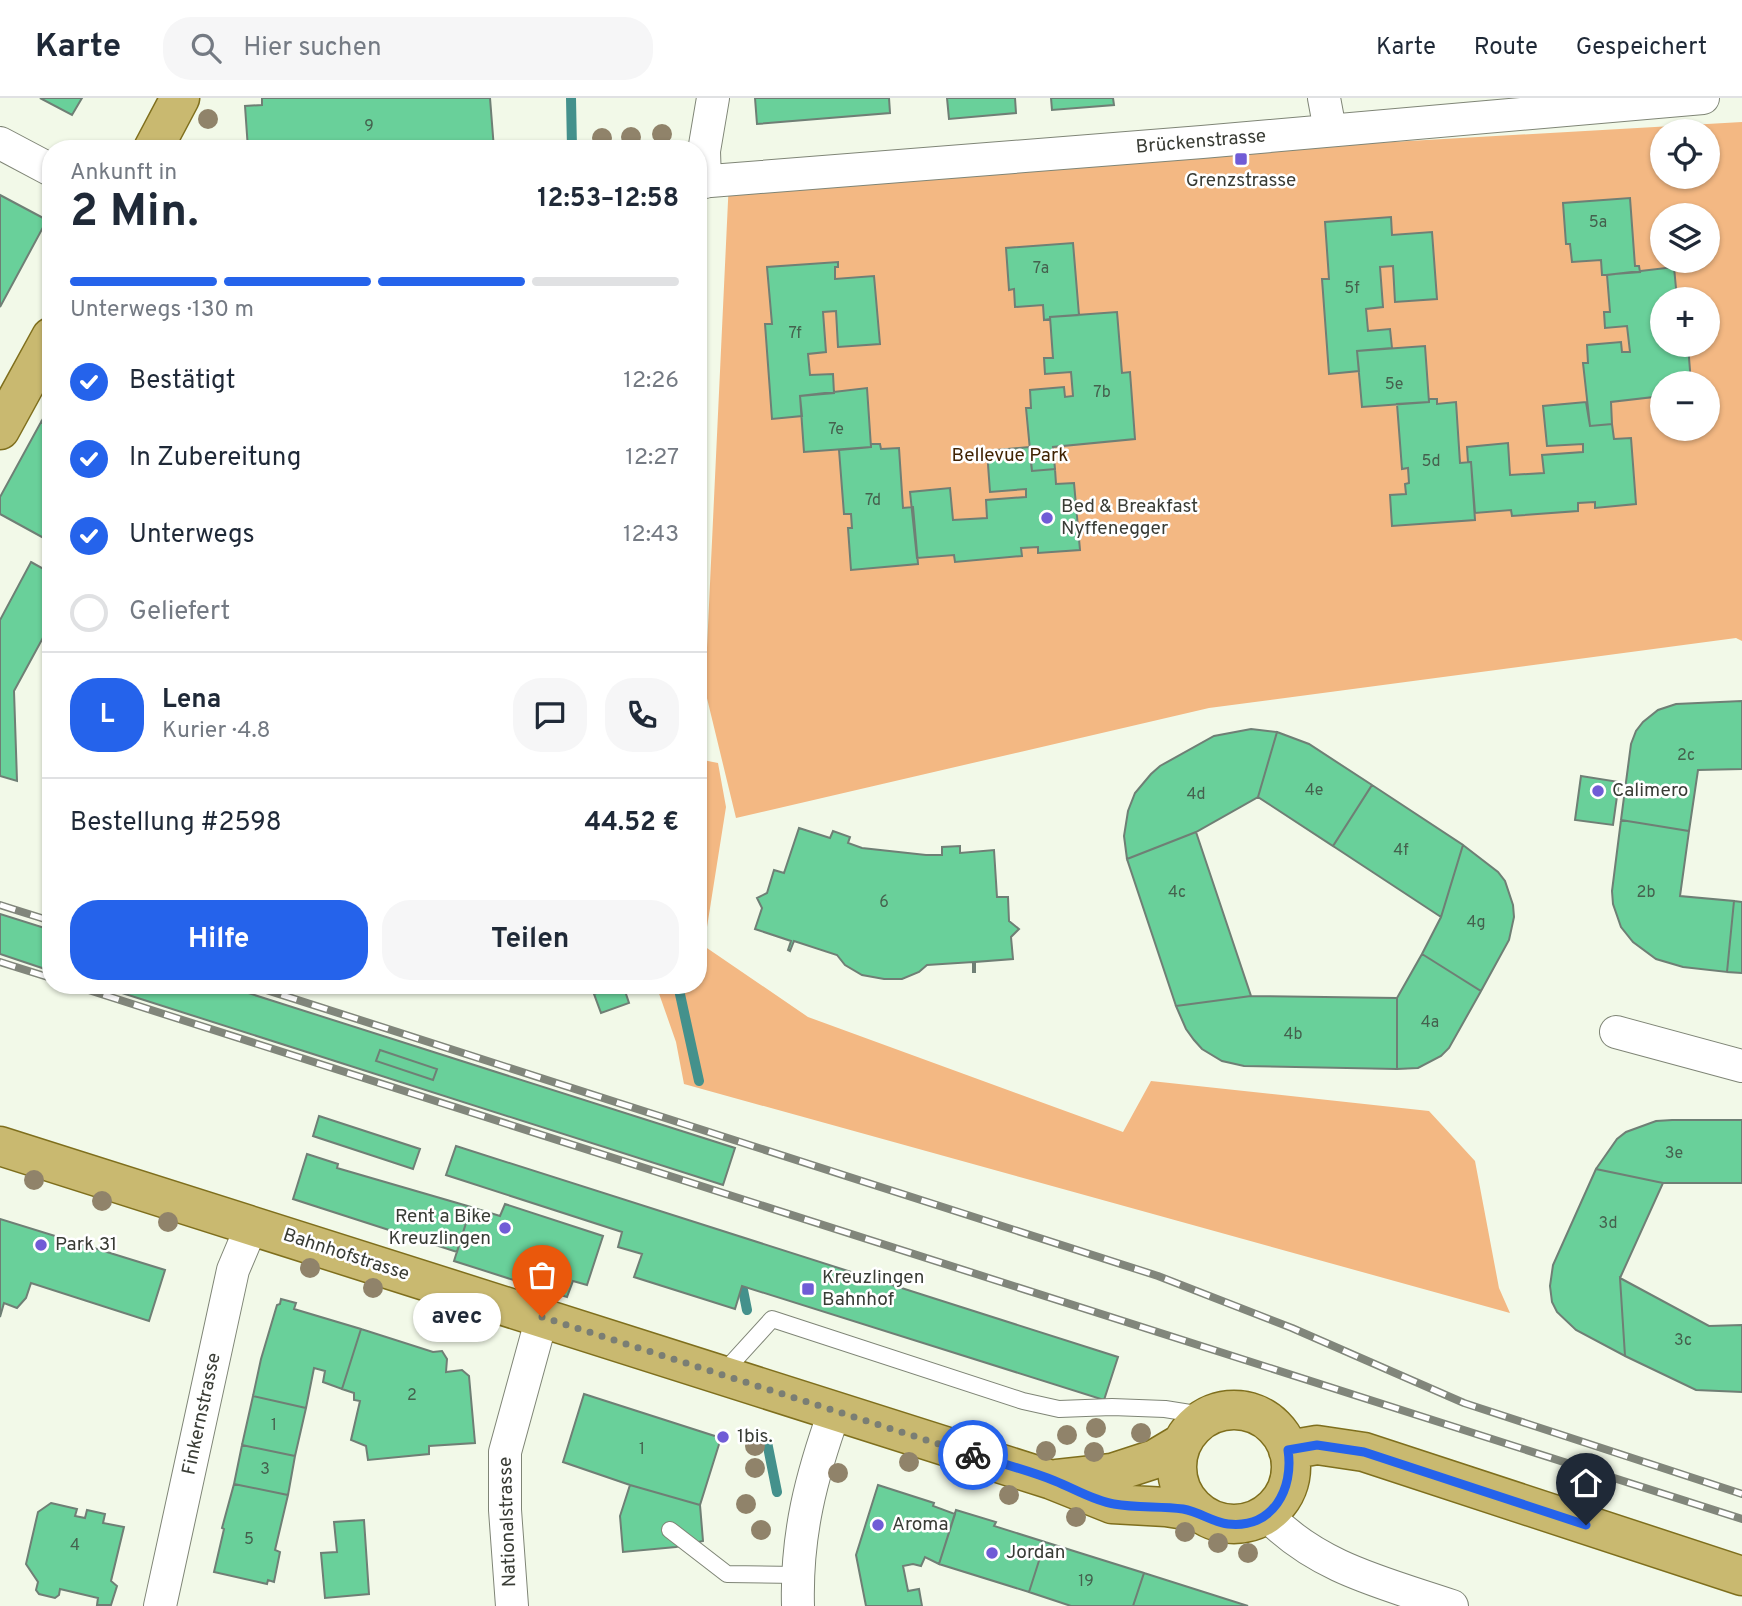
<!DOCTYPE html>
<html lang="de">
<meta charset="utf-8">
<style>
:root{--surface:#fff;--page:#f6f6f7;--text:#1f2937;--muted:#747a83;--line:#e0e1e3;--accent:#2563eb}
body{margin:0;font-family:Overpass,sans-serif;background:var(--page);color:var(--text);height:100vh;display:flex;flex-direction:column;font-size:26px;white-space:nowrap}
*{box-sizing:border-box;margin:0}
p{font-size:23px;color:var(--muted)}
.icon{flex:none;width:38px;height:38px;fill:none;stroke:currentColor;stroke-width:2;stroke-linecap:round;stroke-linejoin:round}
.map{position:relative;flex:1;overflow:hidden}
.drawer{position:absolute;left:42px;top:42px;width:665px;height:854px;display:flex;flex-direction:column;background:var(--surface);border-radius:28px;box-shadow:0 2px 5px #0004}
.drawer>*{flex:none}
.tools{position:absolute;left:1650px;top:21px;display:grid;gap:14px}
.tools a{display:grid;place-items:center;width:70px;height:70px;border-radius:50%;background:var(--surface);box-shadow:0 2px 5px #0004;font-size:35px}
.pin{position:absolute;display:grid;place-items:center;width:60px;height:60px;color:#fff;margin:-72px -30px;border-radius:50% 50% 50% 0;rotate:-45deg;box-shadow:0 0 7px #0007}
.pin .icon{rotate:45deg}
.courier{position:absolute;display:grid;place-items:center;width:70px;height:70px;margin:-35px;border:5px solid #2563eb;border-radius:50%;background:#fff;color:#222;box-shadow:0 2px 9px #0007}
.bubble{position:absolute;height:49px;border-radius:24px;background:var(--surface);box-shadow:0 2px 5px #0004;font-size:23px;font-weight:700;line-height:49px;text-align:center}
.summary em{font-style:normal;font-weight:700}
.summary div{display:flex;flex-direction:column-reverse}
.summary{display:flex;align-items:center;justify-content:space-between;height:119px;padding:0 28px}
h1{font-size:46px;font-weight:700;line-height:52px}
.bar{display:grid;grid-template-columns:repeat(4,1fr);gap:10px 7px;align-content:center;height:84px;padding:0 28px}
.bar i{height:9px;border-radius:5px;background:var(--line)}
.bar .on{background:var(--accent)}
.bar p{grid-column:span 4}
.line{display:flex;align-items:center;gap:18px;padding:0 28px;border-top:2px solid var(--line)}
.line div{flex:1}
.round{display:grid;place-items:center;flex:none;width:74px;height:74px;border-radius:28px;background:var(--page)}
ol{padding:0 28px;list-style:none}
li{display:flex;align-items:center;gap:21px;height:77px}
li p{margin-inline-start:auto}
li .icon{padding:7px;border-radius:50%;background:var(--accent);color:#fff;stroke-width:4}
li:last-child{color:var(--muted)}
li i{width:38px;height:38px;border:4px solid var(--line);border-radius:50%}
.button{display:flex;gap:14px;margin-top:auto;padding:14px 28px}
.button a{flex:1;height:80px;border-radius:28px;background:var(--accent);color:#fff;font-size:28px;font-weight:700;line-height:80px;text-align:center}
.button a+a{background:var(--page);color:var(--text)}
header{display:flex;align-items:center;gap:42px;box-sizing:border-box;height:98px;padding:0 35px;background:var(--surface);border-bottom:2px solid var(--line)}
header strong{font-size:33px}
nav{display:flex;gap:38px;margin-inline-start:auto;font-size:24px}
.search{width:490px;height:63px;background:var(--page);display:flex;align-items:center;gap:18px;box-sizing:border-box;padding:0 24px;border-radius:28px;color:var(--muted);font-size:26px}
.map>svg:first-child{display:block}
</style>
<header>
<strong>Karte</strong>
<div class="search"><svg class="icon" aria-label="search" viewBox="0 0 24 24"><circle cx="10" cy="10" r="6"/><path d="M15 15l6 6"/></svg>Hier suchen</div>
<nav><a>Karte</a><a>Route</a><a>Gespeichert</a></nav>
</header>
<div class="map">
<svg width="1742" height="1508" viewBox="0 0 1742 1508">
<rect width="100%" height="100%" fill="#f2f9e8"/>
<path fill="#f3b883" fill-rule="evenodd" d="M1742,24v519l-6,-3 -527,70 -473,110 -31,-128 24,-510zM1662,33h46v46h-46zM1662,117h46v46h-46zM1662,201h46v46h-46zM1662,285h46v46h-46z
M698,661l20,4 8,44 -22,139 104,71 315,115 28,-51 278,30 46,50 24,127 11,25 -826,-229 -8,-42 -20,-57h42z"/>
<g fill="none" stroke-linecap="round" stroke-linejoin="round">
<path stroke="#44918c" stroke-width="10" d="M571,0l1,50
M678,887l21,96
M743,1192l4,20
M767,1344l10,50"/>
</g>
<path fill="#69d09a" stroke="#6f7f75" stroke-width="2" d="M40,0h42l-10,17z
M262,0h228l4,51h-246l-3,-43 17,-1z
M755,0h134l1,15 -133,11z
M947,0h68l1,15 -67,6z
M1051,0h62l1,7 -62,5z
M0,97l47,25 -47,87z
M1630,100l5,68h4l1,6 -38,3 -1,-15 -29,2 -2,-18h-4l-3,-41z
M1391,119l1,18 40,-3 5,67 -42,3 -2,-36 -13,1 3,40 -17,2 2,22 22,-2 2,19 -35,3 2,20 -30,3 -7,-95h7l-4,-57z
M1073,145l6,72 -29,2v2l-6,1 -1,-15 -28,2 -1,-18 -5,1 -3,-42z
M838,164v5h-3v12l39,-3 6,68 -42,3 -2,-36 -13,1 3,40 -18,2 2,21 23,-1 1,19 -34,3 2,20 -30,3 -7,-95h7l-5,-57z
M1674,169l3,32h-15v46h26l3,38h-29v13l-51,6 1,22 -22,2 -7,-63h5l-1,-18 34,-3 1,10h8l-3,-26 -22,2 -1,-16h6l-3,-37z
M1117,214l5,61 8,-1 5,67 -82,8 2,22 -23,2 -6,-63h5l-1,-18 34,-3 1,10 8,-1 -2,-24 -26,2 -1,-16h9l-3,-41z
M1425,248l4,56 -67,5 -5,-56z
M867,290l4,59 -67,5 -4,-56z
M1429,301h8v5l19,-2 4,61 11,-1 4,58 -83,6 -2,-31 16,-1 -1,-10 4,-1 -1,-15 -6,1 -5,-65 32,-2z
M1586,304l4,24 22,-2 2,15 17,-1 5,66 -41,4v-6l-17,1v8l-66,5 -1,-6 -36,3 -4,-51h-3l-1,-15 41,-4 2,32 34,-2 -2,-18 41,-3v-8l-36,2 -4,-40z
M51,307v22l-10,-5z
M41,324l10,5v115l-51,-28v-17z
M871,346h9l1,5 18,-1 4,60 10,-1 5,57 -67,6 -3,-42h4l-1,-14h-7l-5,-64 32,-3z
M1029,349l3,24 23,-2 1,15 18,-1 6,67 -42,3v-6l-17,1 1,8 -67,6 -1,-7 -37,3 -7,-66 40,-4 3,32 34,-2 -1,-18 40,-3v-8l-36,3 -3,-41z
M31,464l20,11v50l-37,68 3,90 -17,-5v-156z
M1742,603v68l-44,1 -9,61 -68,-11 10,-76 5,-13 7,-9 15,-12 18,-6z
M1251,631l26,3 -19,65 -62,35 -69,27 -3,-23 4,-25 7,-18 16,-19 9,-8 54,-30z
M1277,634l32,12 63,41 -39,61 -75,-49z
M1581,678l38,6 -6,43 -38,-5z
M1372,687l91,60 -22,72 -108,-71z
M1621,722l68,11 -9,65 54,5 -7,71 -44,-5 -27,-8 -23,-17 -12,-15 -8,-23 -1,-13z
M799,730l31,10 3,-7 17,6 -2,6 14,5 64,7h16v-8l18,-1v7l34,-3 3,47h11l1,24 10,8 -8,8 2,22 -38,3v10h-2v-10l-46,3 -8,7 -17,7h-18l-22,-4 -17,-10 -8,-10 -43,-14 -4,10 -2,-1 3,-9 -36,-12 7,-21 -5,-10 10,-5 7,-23 10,3z
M1196,734l55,164 -75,10 -49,-147z
M1463,747l35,27 7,9 8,24 1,12 -5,23 -28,51 -59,-37 19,-37z
M1734,803l8,1v71l-15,-1z
M0,816l51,16v41l-51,-17z
M1422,856l59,37 -32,57 -8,8 -23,12 -21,1v-71z
M97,887h126l512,163 -12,37z
M618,887h5l6,18 -28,10 -7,-19z
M1251,898l146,2v71l-153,-3 -22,-5 -20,-12 -8,-9 -8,-11 -10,-23z
M380,952l57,19 -4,11 -57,-19z
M319,1018l101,33 -7,20 -100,-33z
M1672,1022h70v63h-79l-67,-14 21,-30 9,-7 30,-11z
M456,1048l662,211 -14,43 -362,-114 -7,23 -101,-32 8,-23 -24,-7 4,-15 -176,-57z
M307,1056l31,10 -1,4 134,39 -14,45 -164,-53z
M1596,1071l67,14 -43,95 5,78 -49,-26 -19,-18 -5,-10 -2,-16 3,-21z
M505,1106l98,32 -16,49 -14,-4 -6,16 -113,-36 17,-54 29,9z
M0,1121l165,51 -16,51 -118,-38 -5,15 -9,10 -13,-5 -4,14z
M1620,1180l89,48 33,-1v67l-46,-2 -71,-34z
M281,1201l15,4 -2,6 67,20 -19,60 -19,-7 2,-11 -11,-3 -8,40 -53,-12 8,-37 16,-54 3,-1z
M361,1231l72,23 9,-1 5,8 -1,13 16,-2 7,6 6,67 -46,3v8l-61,6 -2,-14 -15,-6 9,-39 -6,-1v-7l-12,-4z
M584,1296l137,44 -21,67 -70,-20 -67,-23z
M253,1298l53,12 -11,48 -53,-11z
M242,1347l53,11 -7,39 -54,-11z
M234,1386l54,11 -13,55 5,2 -6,30 -6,-2 -1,4 -53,-12 10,-43 -2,-1z
M630,1387l70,20 3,36 -27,6 -53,5 -3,-36z
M878,1387l56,18 -1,3 22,8 -16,50 -14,-7 -4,9 -8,-2 -10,2 5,25 11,-2 3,17h-56l-10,-51z
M51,1405l26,6 -2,7 10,2 2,-8 18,4 -2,9 21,4 -13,54 6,5 -6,19h-14l1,-7 -38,-9 -1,6 -4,3 -16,-4 -3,-4 2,-8 -12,-18 12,-52z
M956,1412l40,12 -2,4 51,16 -16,50 -90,-28z
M364,1422l5,74 -44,4 -4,-45 16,-1 -3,-30z
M1045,1444l99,31 -11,33h-62l-42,-14z
M1144,1475l104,33h-115z"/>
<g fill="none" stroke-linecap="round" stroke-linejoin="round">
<g stroke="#7f8576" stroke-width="18">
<path id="service" d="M722,1276l50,-55 251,82 36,8 53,-2 53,2 44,7
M670,1432l57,44 70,1"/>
</g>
<g stroke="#7f8576" stroke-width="34">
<path id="minor" d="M1324,0l6,32
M0,45l51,27
M698,84l504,-40 501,-44
M705,84l-1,-31 9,-53
M1616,934l126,34
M1266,1416c51,54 118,69 186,92
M160,1508l73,-336 19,-45
M512,1508l-7,-96v-58l37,-135
M798,1508c-2,-71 13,-129 37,-196"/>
</g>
<g stroke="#7f6f1d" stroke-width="41">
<path id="primary" d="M153,51l27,-51
M0,332l51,-93
M0,1048l1052,334 60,24 54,3 32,5
M1177 1369a57 57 0 1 1 114 0a57 57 0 1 1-114 0Z
M1288,1352l29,-5 47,7 378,124
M1057,1381l55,-6 43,-14 27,-16"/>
</g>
<use href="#service" stroke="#fff" stroke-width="16"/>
<use href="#minor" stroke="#fff" stroke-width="32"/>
<use href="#primary" stroke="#c9b970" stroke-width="38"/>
<g stroke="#81867b" stroke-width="8">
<path id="rail" d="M0,807l51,16
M0,864l51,16
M73,887l1669,534
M251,887l907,291 134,52 172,75 278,91"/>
</g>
<use href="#rail" stroke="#fff" stroke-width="5" stroke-dasharray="16" stroke-linecap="butt"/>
</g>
<g fill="#90836a">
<circle cx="208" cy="21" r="10"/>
<circle cx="662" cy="36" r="10"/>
<circle cx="631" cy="39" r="10"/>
<circle cx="602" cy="40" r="10"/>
<circle cx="34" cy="1082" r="10"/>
<circle cx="102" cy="1103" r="10"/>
<circle cx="168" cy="1124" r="10"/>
<circle cx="310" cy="1170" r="10"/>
<circle cx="373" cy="1190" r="10"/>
<circle cx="453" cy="1215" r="10"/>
<circle cx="1096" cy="1330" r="10"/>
<circle cx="1141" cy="1335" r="10"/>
<circle cx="1067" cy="1337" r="10"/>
<circle cx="755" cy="1348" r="10"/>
<circle cx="1046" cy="1353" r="10"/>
<circle cx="1094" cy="1354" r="10"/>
<circle cx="909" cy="1364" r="10"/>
<circle cx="755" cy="1370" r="10"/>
<circle cx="838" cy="1375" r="10"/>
<circle cx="1009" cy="1397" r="10"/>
<circle cx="746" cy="1406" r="10"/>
<circle cx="1076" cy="1419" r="10"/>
<circle cx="761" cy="1432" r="10"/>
<circle cx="1185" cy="1434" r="10"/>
<circle cx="1218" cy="1445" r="10"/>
<circle cx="1248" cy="1455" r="10"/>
</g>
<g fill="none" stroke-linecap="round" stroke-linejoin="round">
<path stroke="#7a7e74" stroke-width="7" stroke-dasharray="0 12.6" d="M542,1219l431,138"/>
<path stroke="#2563eb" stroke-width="9" d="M973,1357c27,8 55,15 82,26 18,7 39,20 59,23 23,4 46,2 69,5 17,3 29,13 45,15 45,5 66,-35 60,-74l29,-5 47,7 222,73"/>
</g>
<g fill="#705cd6" stroke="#fff" stroke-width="2.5">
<rect x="1234" y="54" width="14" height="14" rx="3.5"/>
<circle cx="1047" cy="420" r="7"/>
<circle cx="1598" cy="693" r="7"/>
<circle cx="505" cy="1130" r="7"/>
<circle cx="41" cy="1147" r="7"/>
<rect x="801" y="1184" width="14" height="14" rx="3.5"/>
<circle cx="723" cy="1339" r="7"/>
<circle cx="878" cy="1427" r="7"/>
<circle cx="992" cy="1455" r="7"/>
</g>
<g text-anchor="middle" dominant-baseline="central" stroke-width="5" stroke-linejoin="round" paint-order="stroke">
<g font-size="16" fill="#45614e">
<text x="369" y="29">9</text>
<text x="1598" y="125">5a</text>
<text x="1041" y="171">7a</text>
<text x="1352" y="191">5f</text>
<text x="795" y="236">7f</text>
<text x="1394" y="287">5e</text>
<text x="1102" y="295">7b</text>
<text x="836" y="332">7e</text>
<text x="1431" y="364">5d</text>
<text x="873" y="403">7d</text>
<text x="1686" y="658">2c</text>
<text x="1314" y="693">4e</text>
<text x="1196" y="697">4d</text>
<text x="1401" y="753">4f</text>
<text x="1177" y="795">4c</text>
<text x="1646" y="795">2b</text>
<text x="884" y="805">6</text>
<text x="1476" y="825">4g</text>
<text x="1430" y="925">4a</text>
<text x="1293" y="937">4b</text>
<text x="1674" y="1056">3e</text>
<text x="1608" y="1126">3d</text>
<text x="1683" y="1243">3c</text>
<text x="412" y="1298">2</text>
<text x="274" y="1328">1</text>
<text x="642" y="1352">1</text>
<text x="265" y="1372">3</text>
<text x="249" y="1442">5</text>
<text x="75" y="1448">4</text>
<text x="1086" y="1484">19</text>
</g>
<g font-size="19" fill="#393c35" stroke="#fff">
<text transform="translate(1201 44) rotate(-5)">Brückenstrasse</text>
<text transform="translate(346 1157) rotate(18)">Bahnhofstrasse</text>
<text transform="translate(202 1316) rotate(-78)">Finkernstrasse</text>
<text transform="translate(508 1424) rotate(-92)">Nationalstrasse</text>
</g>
<g font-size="19" fill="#393c35" stroke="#fff" text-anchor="start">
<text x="1241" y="83" text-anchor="middle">Grenzstrasse</text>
<text x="1061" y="409">Bed &amp; Breakfast<tspan x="1061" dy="22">Nyffenegger</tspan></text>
<text x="1612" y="693">Calimero</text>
<text x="491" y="1119" text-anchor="end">Rent a Bike<tspan x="491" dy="22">Kreuzlingen</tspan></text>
<text x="55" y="1147">Park 31</text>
<text x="822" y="1180">Kreuzlingen<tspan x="822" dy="22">Bahnhof</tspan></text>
<text x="737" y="1339">1bis.</text>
<text x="892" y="1427">Aroma</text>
<text x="1006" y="1455">Jordan</text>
</g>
<g font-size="19" fill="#402303" stroke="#fff">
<text x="1010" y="358">Bellevue Park</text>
</g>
</g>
</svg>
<div class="tools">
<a><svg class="icon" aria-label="locate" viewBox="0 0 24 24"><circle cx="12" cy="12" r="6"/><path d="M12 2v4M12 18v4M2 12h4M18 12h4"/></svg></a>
<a><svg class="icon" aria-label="layers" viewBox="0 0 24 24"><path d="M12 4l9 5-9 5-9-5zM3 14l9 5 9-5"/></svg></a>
<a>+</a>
<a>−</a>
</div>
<div class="pin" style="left:542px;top:1219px;background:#ea580c"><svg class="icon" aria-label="bag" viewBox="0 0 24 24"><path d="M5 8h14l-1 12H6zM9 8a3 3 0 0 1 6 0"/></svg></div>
<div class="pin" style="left:1586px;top:1427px;background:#1f2937"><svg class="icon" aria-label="home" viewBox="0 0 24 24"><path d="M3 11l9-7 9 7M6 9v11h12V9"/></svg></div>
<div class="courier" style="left:973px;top:1357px"><svg class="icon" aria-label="bike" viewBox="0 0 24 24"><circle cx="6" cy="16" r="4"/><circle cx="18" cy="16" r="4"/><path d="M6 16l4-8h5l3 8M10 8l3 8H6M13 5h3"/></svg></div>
<div class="bubble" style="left:413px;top:1195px;width:88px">avec</div>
<section class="drawer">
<div class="summary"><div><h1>2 Min.</h1><p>Ankunft in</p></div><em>12:53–12:58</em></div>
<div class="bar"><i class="on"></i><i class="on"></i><i class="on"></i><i></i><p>Unterwegs · 130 m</p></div>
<ol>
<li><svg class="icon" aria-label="check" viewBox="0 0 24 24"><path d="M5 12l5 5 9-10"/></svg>Bestätigt<p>12:26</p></li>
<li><svg class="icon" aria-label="check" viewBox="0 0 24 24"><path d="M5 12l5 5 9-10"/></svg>In Zubereitung<p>12:27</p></li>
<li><svg class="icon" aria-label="check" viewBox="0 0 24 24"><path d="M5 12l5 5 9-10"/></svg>Unterwegs<p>12:43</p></li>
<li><i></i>Geliefert</li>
</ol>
<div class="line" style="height:126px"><b class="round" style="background:var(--accent);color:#fff">L</b><div><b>Lena</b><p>Kurier · 4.8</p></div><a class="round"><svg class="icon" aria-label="chat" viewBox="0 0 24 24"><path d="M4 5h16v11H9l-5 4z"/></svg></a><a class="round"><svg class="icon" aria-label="phone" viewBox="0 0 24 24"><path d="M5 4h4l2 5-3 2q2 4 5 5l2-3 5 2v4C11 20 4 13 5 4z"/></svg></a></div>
<div class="line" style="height:91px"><div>Bestellung #2598</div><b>44.52 €</b></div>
<div class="button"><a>Hilfe</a><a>Teilen</a></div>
</section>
</div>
